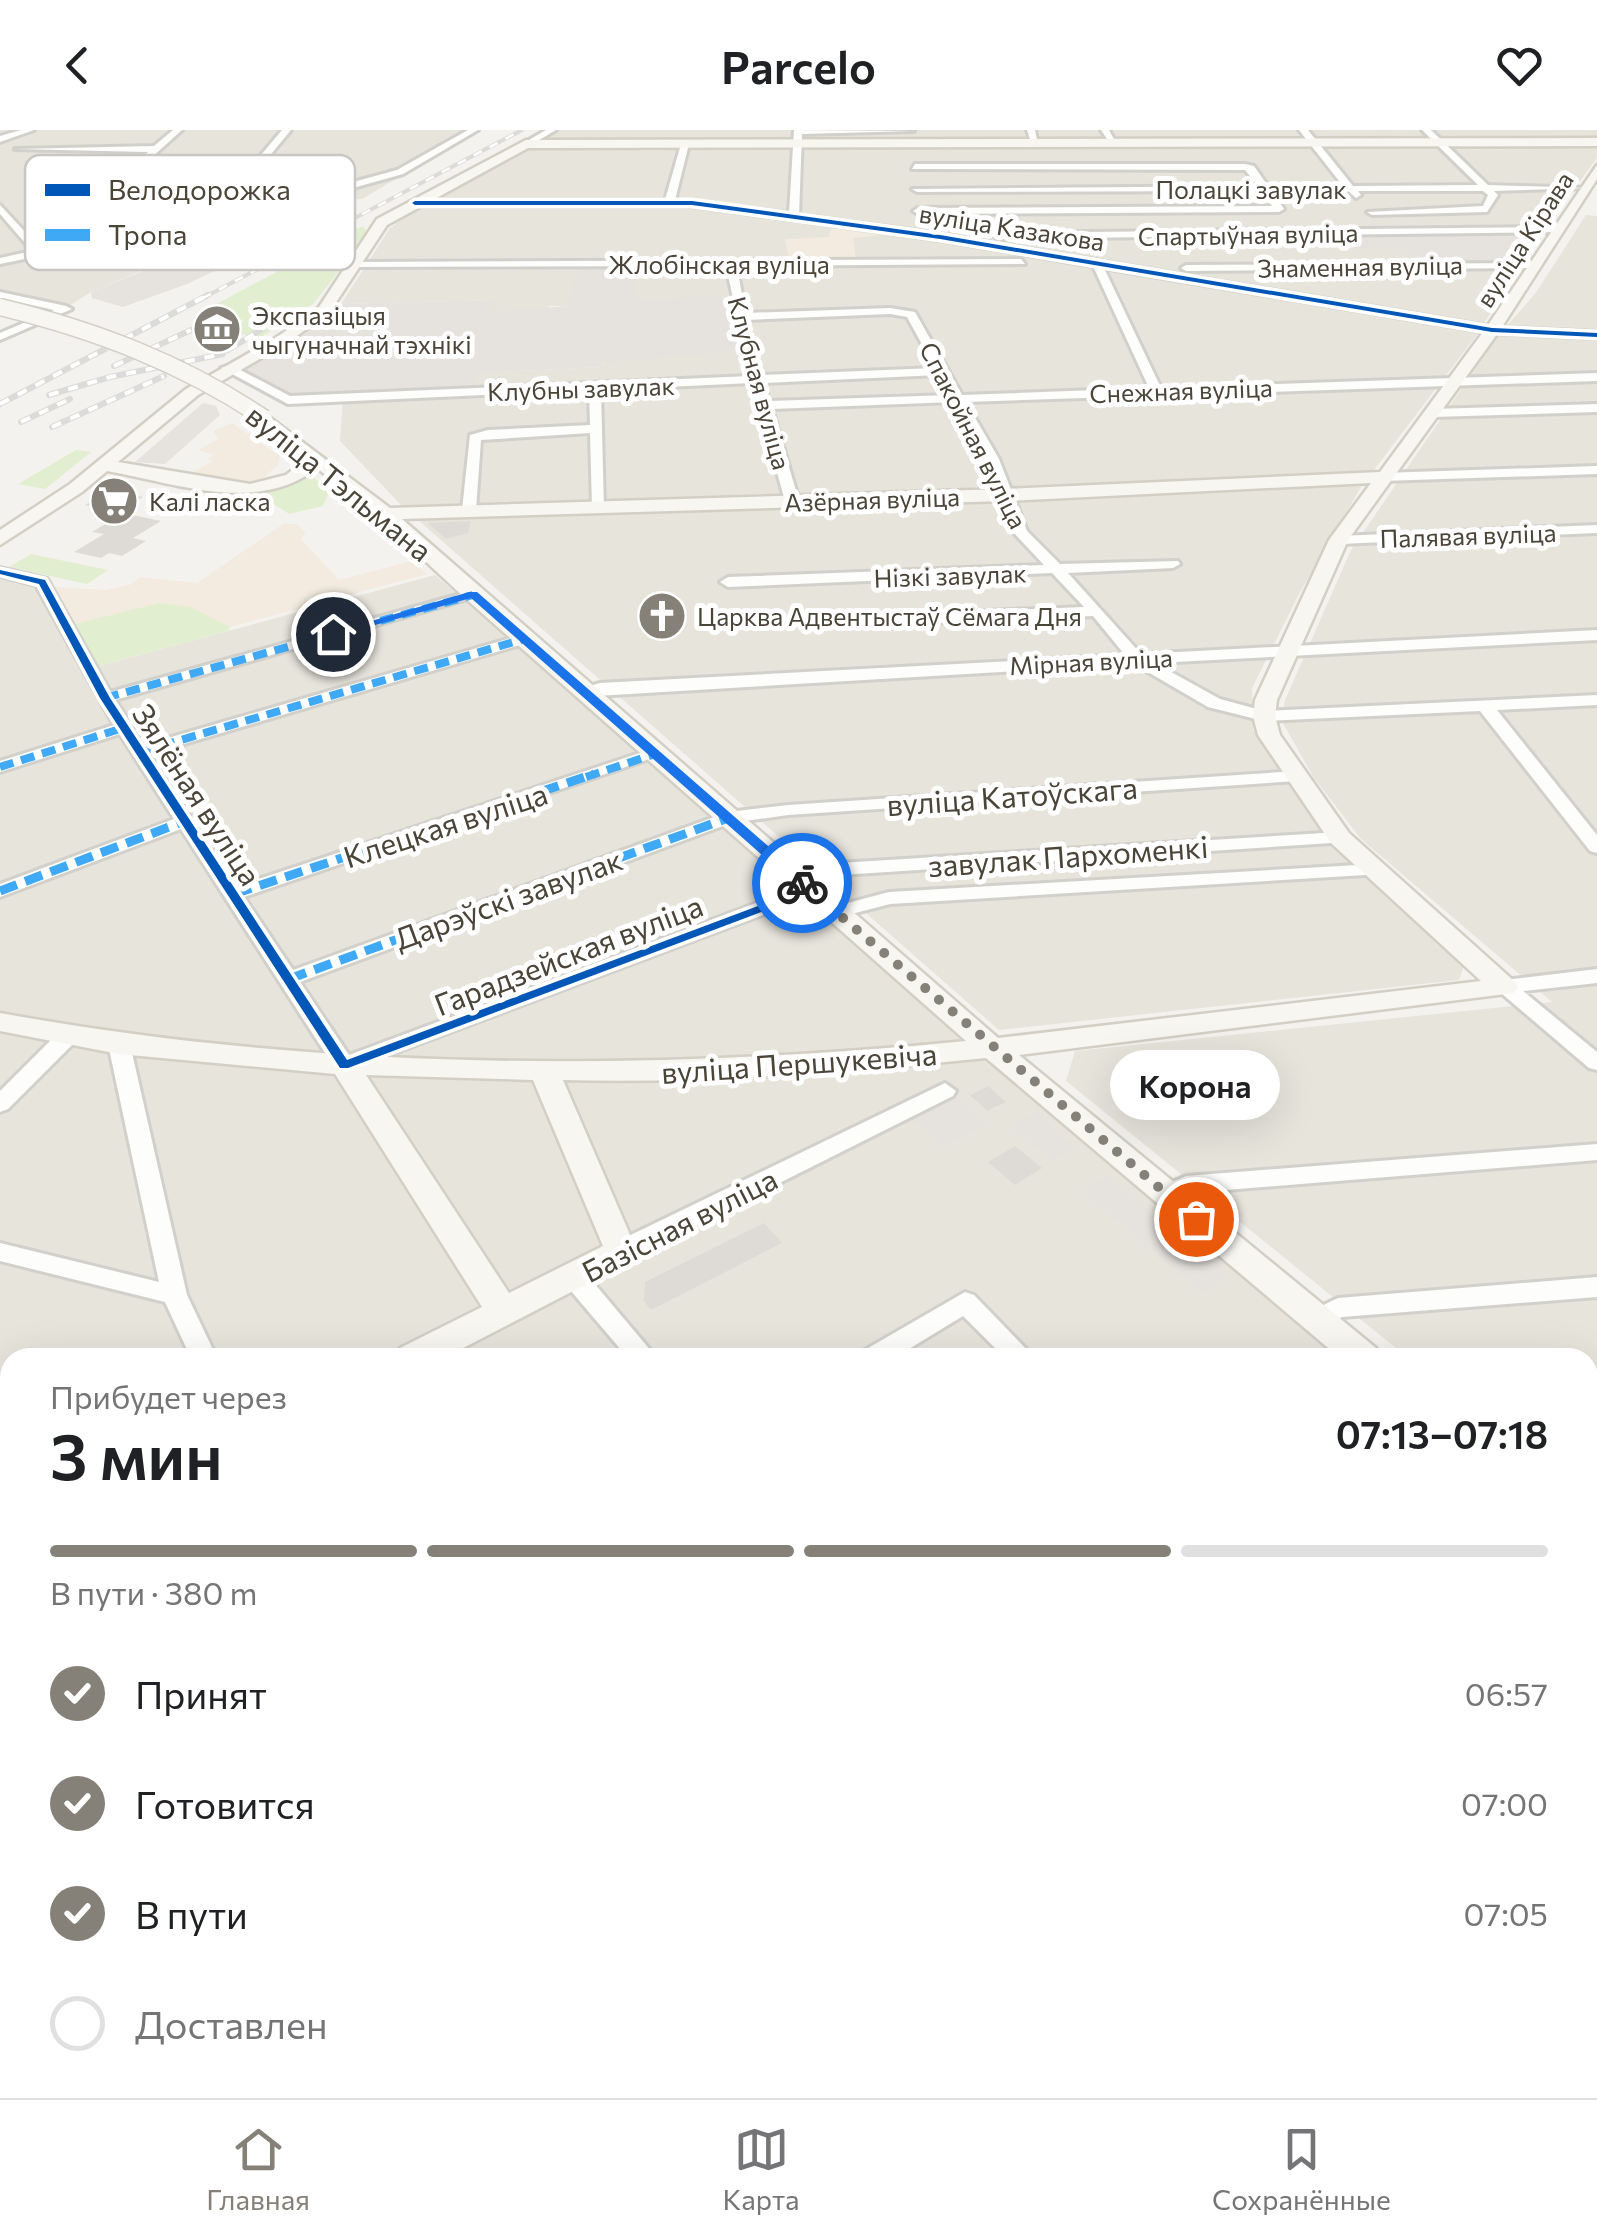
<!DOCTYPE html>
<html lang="ru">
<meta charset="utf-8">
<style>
:root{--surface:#fff;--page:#f6f6f6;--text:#202124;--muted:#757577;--line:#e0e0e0;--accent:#868178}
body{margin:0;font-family:Commissioner,sans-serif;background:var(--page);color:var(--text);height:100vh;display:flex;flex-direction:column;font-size:38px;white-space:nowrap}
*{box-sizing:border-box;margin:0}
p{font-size:32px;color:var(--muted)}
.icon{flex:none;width:55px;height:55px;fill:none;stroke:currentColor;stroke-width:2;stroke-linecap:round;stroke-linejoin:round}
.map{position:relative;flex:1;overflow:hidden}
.side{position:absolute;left:0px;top:1218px;width:1598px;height:752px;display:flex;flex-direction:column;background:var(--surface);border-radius:30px 30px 0 0;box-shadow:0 10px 40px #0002}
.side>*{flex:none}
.pin{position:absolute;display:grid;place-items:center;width:85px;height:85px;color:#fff;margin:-42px;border:5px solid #fff;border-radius:50%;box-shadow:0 2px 10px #0007}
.courier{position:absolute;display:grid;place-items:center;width:100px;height:100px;margin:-50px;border:8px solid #1a73e8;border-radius:50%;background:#fff;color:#222;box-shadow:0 2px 12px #0007}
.bubble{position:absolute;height:70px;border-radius:35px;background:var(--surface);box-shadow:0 10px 40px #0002;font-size:32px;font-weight:600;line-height:70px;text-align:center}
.headline em{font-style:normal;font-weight:600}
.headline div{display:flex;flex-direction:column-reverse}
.headline{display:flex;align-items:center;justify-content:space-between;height:170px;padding:0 50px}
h1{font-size:65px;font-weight:600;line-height:75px}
.bar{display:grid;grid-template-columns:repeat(4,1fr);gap:15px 10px;align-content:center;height:120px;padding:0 50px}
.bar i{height:12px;border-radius:8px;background:var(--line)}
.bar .on{background:var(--accent)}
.bar p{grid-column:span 4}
ol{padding:0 50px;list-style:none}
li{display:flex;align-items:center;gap:30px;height:110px}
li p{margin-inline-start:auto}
li .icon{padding:10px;border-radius:50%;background:var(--accent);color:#fff;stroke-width:4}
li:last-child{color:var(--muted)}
li i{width:55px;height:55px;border:5px solid var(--line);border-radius:50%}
header{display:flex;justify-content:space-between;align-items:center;height:130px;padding:0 50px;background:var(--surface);font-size:45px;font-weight:600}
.tab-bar{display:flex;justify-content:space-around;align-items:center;height:140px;border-top:2px solid var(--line);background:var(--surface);font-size:28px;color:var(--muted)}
.tab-bar a{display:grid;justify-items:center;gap:5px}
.tab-bar .on{color:var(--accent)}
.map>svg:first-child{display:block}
</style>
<header><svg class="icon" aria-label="back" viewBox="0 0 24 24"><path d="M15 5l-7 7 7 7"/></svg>Parcelo<svg class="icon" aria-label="heart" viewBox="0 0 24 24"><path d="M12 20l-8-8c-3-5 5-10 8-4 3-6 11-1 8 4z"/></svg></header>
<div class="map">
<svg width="1597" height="1968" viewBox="0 0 1597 1968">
<rect width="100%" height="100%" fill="#f4f2ee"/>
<path fill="#e7e4dc" d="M0,0h468l-59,34 -5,10 -42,25 -45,2 -66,24 -160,67 -27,17 -64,-13z
M559,0h1038v28l-55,74 -66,104 -115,151 -62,107 -47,94 1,42 69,102 144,128 -7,20 -460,50 -598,-525 -61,-64 3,-44 132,-24 126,-6 33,-67 -1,-32 -66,38h-18v4l-56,2 1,-12 -153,4 49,-76 45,-32z
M1586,85l11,1v1295l-9,-7v-146l-181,-1 -341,-276 9,-30 477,-49 -191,-163 -47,-61 -33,-58 4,-20 66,-150 146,-213 38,-43z
M435,445l574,501 335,281 -1334,1v732h1578v-529l9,8v529h-1597v-1522l38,9 46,85z"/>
<path fill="#f3ebdf" d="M834,94l46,6 1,5 -28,3 3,22h-67l-4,-21 43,-2z
M232,293l48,33 -2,9 -22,19 -63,-12 20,-11 -5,-2 6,-4 -16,-5 20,-11 -5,-8z
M283,394h14l9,9 -5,6 38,41 73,-19 15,13 -197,53 -39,-20 -32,-4 -84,21 -22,-37 53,3 23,-5 11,-8 57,6z"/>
<path fill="#e6e2de" d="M317,71l27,4 -47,27 -110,52 -64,23 -31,-9 -1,-6z
M1493,103l30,4 -13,17 5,9 -96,2 -15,-17 -119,1 -11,-14z
M579,138h55l1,32 98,-4 7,54 -138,13v4l-126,6 -4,17 -185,7 -55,-28 77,-39 32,-26 154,-4 -1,12 73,-6z"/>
<path fill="#eae5da" d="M10,1446v514h188l3,8h-201v-517z
M308,1960h633l-9,8h-635z"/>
<path fill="#e1eecf" d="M364,96l3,10 -54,68 -52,33 -28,-4 11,-13 -17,-3 -16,-10 108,-58 12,-11z
M76,320l15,2 -46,37 -27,-5z
M310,345l20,15 -7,16 -34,8 -17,-11 -31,-9 43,-8z
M31,424l77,16 -21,14 -78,-17z
M159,473l32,4 39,20 -2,4 -130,35 -23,-42z"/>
<path fill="#e6e3df" d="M203,273l13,3 4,9 -55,49 -30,-2z
M953,964l34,30 -44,24 -34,-31z
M1035,982l40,34 -25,14 -40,-34z
M1109,1046l119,100 -27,17 -119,-102z"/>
<path fill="#dedbd6" d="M110,360l33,7 -25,15 -33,-7z
M123,383l38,8 -28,17 13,3 -24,15 -13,-3 -8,5 -27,-6 30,-18 -12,-2z
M471,391l-3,12 -22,6 -18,-16z
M988,956l18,16 -19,9 -17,-16z
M1015,1016l27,22 -27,17 -27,-23z
M764,1093l18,20 -131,67 -7,-9 1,-19z"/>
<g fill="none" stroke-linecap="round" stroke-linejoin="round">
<g stroke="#d2d0cb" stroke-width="6">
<path id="street" d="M21,0h13l-34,12v-6z
M173,0h9l-71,64 118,-1 53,-63h9l-52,63 35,3 -172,4 -3,-5 49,-43 -133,-3 139,-3z
M468,0h10l-75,44 -100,28 -303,62v-6l32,-7 -32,-37v-9l41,44 261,-53 95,-26z
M546,0h10l-27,16 -7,-2z
M794,0l120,1 -112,3 -3,81 141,19 552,93 105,5v6l-105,-5 -388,-65 57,120 436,-15v8l-631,21 33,57 28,72 33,33 118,-3 2,3 -7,4 -105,5 73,81 456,-24v10l-442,23 65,36 44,12 333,-16v10l-100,5 100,125v18l-7,-2 -110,-140 -216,10 -56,-14 -74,-43 -555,33v-8l21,-6 525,-28 -32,-39 -228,10 -8,-5 8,-5 219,-9 -32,-34 -324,14 -8,-5 8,-5 316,-12 -31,-33 -28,-73 -31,-57 -182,7 27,92 -7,4 -7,-4 -33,-118 -151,7 3,120 -12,-3 -2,-74 -109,7 -5,70 -7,4 -7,-4 8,-75 18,-5 102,-5 -1,-35 -301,14 -67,-36 10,-3 59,31 460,-20 -24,-110 -375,1 4,-5 666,-3 4,5 -288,2 8,47 145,-5 25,4 47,83 187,-7 -56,-122 -153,-26 -248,-34h-277l-5,-3 5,-3h250l16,-56 4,-3 4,3 -14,56 114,13zM890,184l17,3 28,51 -173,7 -15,-55zM939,245l11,20 -181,6 -5,-18z
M1027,0h8l3,15h-6z
M1101,0h8l8,15h-6z
M1299,0h9l45,56 125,-1 -56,-55h9l57,55 101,3 -95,3 4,4 -11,17 -115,3 -5,-3 116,-6 5,-11 -5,-4h-125l3,4 -5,3 -8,-7h-76l12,18 -5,3 -361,2 -5,-3 5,-3 354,-2 -10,-15 -345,1 -5,-3 346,-3 -13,-16 -333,-1 3,-5h330l9,2 14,20h75z
M1556,97l4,5 -561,7 -5,-3 5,-3z
M1536,133l-4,5 -346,3 -5,-3 5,-3z
M0,162l66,14 6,3 -72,31v-7l54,-23 -54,-12z
M1597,274v8l-165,5 -6,-4 6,-4z
M1597,336v8l-215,7 -7,-4 7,-4z
M1597,395v8l-258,11 -7,-4 7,-4z
M0,438l47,11 63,113 358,-100 13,3 -366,105 29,45 374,-109h12v6l-380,112 87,132 412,-136 6,-1 9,5 -420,143 49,73 435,-158 60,-7 509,-34 9,5 -9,5 -509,34 -57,8 -431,159 49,73 454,-169h14l3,4 -3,4 -473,178 -8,-2 -155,-241 -181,68v-13l174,-65 -54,-85 -120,38v-11l114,-36 -78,-140 -36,-9z
M1340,702l9,6 -2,4 -522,34 -28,8 -10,-6 36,-14z
M1375,734l10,6 -3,4 -492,30 -54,14 -10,-6 3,-4 60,-16z
M1597,839v14l-74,8 74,61v18l-8,-2 -95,-81 10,-7z
M69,898l8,2 3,5 -3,5 -69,69 -8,3v-21l61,-61z
M119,907l11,7 57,251 30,63h-26l-26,-56 -165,-41v-18l159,39 -51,-238z
M945,953l11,8 -3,5 -323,162h-18l-3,-7 3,-7z
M1597,1014v16l-408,33 -23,10 -8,-3 -4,-6 4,-6 28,-12z
M574,1138l9,2 74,88h-29l-63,-74 -3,-7 3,-7z
M1597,1147v20l-255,20 -24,12 -9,-3 -4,-7 4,-7 29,-14z
M965,1162l9,3 61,63h-30l-42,-42 -69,42h-35l4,-7z
M0,1471l10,3v46l-10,-4z
M1588,1766l9,4v39l-9,-4z
M189,1960h37l3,8h-37z
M282,1960h44l-3,8h-44z
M1241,1960h40l3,8h-40z"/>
</g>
<g stroke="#d3cfc5" stroke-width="5">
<path id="secondary" d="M1597,8v8l-1069,2 -141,77 -58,88 -42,30 -89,52 -80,67 132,22 36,-9 20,-16 -48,-37 -2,-4 8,-5 126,95 614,-19 376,-17 106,-144 111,-163v14l-97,151 -152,210 -71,160 -2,16 5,19 69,98 165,148 4,6 -4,6 -495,62 357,293 5,10h-41l-354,-300c-141,14 -281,26 -423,22l74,171 -4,9 -189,98h-49l5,-10 82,-41 -147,-233 -216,-20 -119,-23v-18c318,58 645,59 966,28l-500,-442 -87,-81 -62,-50c-59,47 -142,15 -210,3l-25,21 -82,53v-15l70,-46 116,-95 91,-52 42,-30 58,-88 149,-79zM1371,353l-42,57 -74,160 -2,16 5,19 73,108 150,138 -483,57 -596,-519 602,-18zM366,945l167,5 70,166 -94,47z
M1588,1394l9,4v37l-9,-4z
M10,1413v35l-10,4v-35z"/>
</g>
<use href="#street" fill="#fdfdfc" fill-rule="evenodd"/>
<use href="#secondary" fill="#f7f6f1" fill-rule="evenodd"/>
<g stroke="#dbdbda" stroke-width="4">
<path id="rail-far1" d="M203,168l319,-168"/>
</g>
<g stroke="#dbdbda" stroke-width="6">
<path id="rail" d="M228,220l39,-24
M114,236l77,-36
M49,265l61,-18 113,-23
M0,274l208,-109
M21,292l49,-23
M52,297l112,-51"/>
</g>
<use href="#rail-far1" stroke="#fff" stroke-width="2.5" stroke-dasharray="9" stroke-linecap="butt"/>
<use href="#rail" stroke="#fff" stroke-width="4" stroke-dasharray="10" stroke-linecap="butt"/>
<g stroke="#d3cfc5" stroke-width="19" stroke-linecap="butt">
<path id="secondary-bridge" d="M0,177c95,23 182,56 264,111"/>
</g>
<use href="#secondary-bridge" stroke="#f7f6f1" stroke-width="16"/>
<path stroke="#3fa9f5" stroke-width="8" stroke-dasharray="14 8" stroke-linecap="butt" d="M105,568l368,-103
M140,622l384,-113
M0,637l126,-40
M586,647l69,-23"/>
<path stroke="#3fa9f5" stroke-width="9" stroke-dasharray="18 9" stroke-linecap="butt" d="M0,761l185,-70
M234,764l360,-120
M289,849l439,-161"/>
<g stroke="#fff" stroke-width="7">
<path id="cycleway" d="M692,71l248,34 552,93 105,5v4l-105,-5 -552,-93 -248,-34h-277l-3,-2 3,-2z
M0,440l45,10 65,118 237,362 459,-172 4,-1 5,3 -1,2 -466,176h-8l-240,-370 -61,-114 -39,-10z"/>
</g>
<use href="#cycleway" fill="#0057b8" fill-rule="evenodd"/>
</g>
<path fill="#1a73e8" d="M469,462h8l330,288v6h-10l-326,-288 -138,39 -5,-3z"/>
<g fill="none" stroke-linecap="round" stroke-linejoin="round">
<path stroke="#868178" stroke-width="10" stroke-dasharray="0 18" d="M802,753l394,336"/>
</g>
<defs>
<g id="museum-disc" transform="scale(2.5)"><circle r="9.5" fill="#868178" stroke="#fff"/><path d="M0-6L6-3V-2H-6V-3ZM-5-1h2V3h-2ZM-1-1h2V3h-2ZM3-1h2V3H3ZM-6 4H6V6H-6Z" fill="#fff"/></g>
<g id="supermarket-disc" transform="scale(2.5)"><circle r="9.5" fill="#868178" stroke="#fff"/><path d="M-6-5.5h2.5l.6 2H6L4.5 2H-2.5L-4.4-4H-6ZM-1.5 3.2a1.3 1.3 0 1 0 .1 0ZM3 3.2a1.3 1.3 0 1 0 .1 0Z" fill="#fff"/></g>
<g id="church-disc" transform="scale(2.5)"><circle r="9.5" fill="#868178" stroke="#fff"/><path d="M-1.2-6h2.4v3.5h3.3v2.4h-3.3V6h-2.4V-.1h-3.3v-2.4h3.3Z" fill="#fff"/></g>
</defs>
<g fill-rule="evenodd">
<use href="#museum-disc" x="217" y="199"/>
<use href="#supermarket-disc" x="114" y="371"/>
<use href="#church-disc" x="662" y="486"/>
</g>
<g text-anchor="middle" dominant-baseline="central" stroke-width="10" stroke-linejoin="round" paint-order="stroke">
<g font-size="25" fill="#4b4439" stroke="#fff">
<text x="1251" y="59">Полацкі завулак</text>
<text transform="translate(1012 97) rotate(9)">вуліца Казакова</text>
<text transform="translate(1248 104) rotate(-1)">Спартыўная вуліца</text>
<text transform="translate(1524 109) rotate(-57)">вуліца Кірава</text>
<text x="719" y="134">Жлобінская вуліца</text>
<text transform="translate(1360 136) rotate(-1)">Знаменная вуліца</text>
<text transform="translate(760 253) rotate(75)">Клубная вуліца</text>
<text transform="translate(581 258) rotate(-2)">Клубны завулак</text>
<text transform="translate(1181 260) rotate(-2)">Снежная вуліца</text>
<text transform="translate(974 305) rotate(63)">Спакойная вуліца</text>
<text transform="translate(872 369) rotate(-2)">Азёрная вуліца</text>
<text transform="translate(1468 405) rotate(-2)">Палявая вуліца</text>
<text transform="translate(950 445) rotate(-2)">Нізкі завулак</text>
<text transform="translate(1091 531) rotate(-3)">Мірная вуліца</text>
</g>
<g font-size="25" fill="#4b4439" stroke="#fff" text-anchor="start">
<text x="252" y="185">Экспазіцыя<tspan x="252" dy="29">чыгуначнай тэхнікі</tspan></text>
<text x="149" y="371">Калі ласка</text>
<text x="697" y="486">Царква Адвентыстаў Сёмага Дня</text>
</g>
<g font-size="30" fill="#4b4439" stroke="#fff">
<text transform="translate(340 352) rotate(39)">вуліца Тэльмана</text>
<text transform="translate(198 664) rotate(57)">Зялёная вуліца</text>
<text transform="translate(1012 665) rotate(-4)">вуліца Катоўскага</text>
<text transform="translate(445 694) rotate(-18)">Клецкая вуліца</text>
<text transform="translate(1068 725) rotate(-4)">завулак Пархоменкі</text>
<text transform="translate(508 768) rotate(-20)">Дарэўскі завулак</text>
<text transform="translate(568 824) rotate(-21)">Гарадзейская вуліца</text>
<text transform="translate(799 932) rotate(-4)">вуліца Першукевіча</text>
<text transform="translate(679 1094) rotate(-27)">Базісная вуліца</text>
</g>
</g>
<rect x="25" y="25" width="330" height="115" rx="15" fill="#fff" stroke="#c9c7c4" stroke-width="2.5"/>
<rect x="45" y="54" width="45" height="12" fill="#0057b8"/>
<rect x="45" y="99" width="45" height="12" fill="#3fa9f5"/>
<g font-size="28" fill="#4b4439">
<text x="108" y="70">Велодорожка</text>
<text x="108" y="115">Тропа</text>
</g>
</svg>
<div class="pin" style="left:1196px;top:1089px;background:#ea580c"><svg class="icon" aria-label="bag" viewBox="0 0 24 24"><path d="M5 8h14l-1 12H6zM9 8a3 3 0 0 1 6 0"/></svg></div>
<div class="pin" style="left:333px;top:504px;background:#1f2937"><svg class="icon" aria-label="home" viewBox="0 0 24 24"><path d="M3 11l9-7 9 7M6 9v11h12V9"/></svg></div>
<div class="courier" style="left:802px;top:753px"><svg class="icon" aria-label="bike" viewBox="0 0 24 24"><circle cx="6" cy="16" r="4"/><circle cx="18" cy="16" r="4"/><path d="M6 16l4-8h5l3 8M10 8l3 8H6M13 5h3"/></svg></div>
<div class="bubble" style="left:1110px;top:920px;width:170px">Корона</div>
<section class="side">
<div class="headline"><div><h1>3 мин</h1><p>Прибудет через</p></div><em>07:13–07:18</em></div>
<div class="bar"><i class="on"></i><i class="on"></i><i class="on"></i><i></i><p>В пути · 380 m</p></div>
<ol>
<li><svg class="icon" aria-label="check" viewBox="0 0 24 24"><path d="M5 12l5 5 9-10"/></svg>Принят<p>06:57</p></li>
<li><svg class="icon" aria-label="check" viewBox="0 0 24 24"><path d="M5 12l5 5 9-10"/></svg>Готовится<p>07:00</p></li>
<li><svg class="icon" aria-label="check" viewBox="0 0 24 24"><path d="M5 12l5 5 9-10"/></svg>В пути<p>07:05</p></li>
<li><i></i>Доставлен</li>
</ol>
</section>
</div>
<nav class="tab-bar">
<a class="on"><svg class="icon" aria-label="home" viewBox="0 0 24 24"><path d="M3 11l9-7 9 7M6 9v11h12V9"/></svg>Главная</a>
<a><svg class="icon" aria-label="map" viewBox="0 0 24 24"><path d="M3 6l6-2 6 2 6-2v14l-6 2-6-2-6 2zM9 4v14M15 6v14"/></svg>Карта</a>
<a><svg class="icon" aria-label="saved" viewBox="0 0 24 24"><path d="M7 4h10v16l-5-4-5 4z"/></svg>Сохранённые</a>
</nav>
